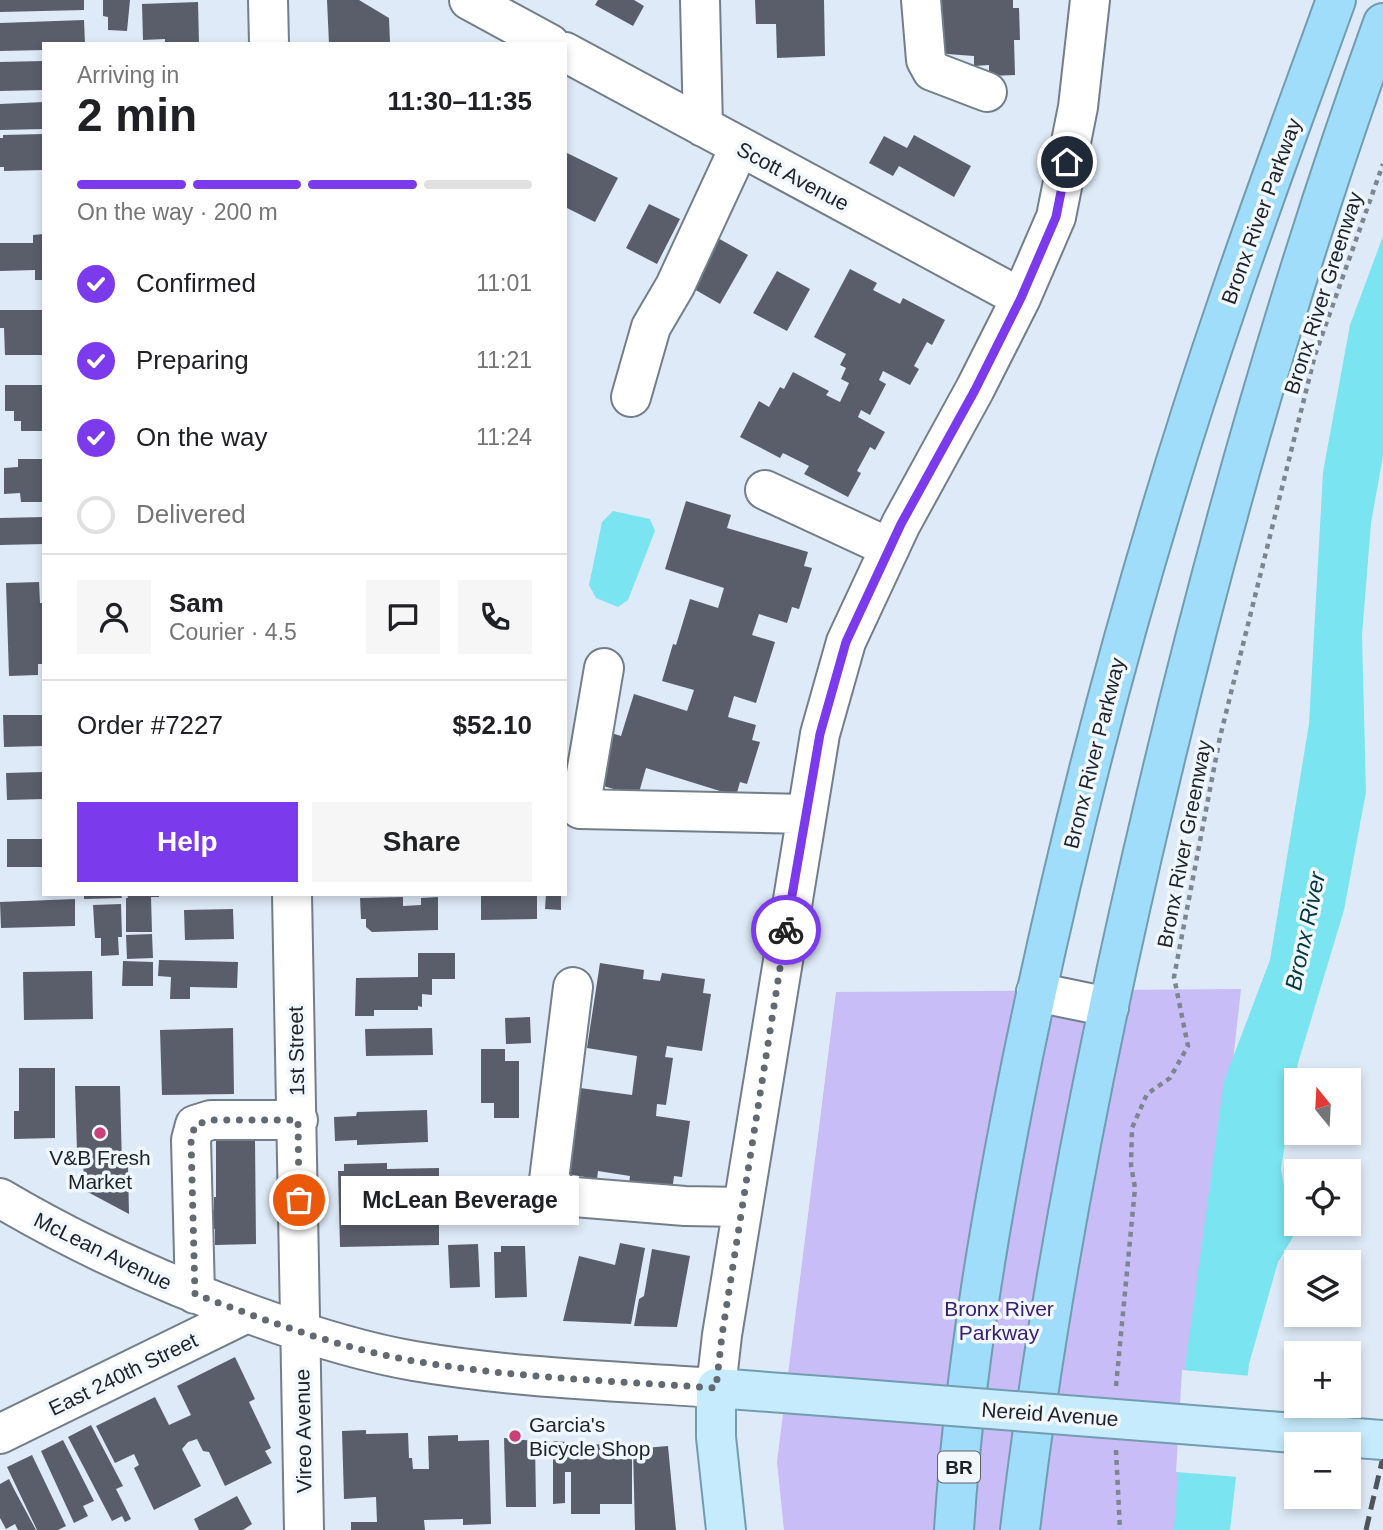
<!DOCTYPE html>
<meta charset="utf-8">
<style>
:root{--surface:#fff;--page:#f6f6f6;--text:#202124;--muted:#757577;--line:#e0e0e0;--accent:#7c3aed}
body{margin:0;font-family:Helvetica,sans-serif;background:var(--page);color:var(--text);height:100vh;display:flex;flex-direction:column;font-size:26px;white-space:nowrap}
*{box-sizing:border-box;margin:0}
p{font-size:23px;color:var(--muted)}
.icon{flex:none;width:38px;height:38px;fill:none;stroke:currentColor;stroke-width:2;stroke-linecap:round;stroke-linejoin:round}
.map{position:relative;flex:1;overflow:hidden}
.side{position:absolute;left:42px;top:42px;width:525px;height:854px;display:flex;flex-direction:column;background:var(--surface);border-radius:0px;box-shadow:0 4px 10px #0003}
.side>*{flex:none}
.needle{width:46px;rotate:342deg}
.tools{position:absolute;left:1284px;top:1068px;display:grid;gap:14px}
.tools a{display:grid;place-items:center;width:77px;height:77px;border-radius:0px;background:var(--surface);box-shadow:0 4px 10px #0003;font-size:35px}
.pin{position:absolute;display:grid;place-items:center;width:60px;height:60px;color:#fff;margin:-30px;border:4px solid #fff;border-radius:50%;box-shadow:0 2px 7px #0007}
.courier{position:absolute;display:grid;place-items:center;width:70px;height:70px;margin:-35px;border:5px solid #7c3aed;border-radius:50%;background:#fff;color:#222;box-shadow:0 2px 9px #0007}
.bubble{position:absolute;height:49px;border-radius:0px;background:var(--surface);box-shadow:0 4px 10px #0003;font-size:23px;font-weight:700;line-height:49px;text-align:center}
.summary em{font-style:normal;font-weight:700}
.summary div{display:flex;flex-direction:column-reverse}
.summary{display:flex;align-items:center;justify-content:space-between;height:119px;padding:0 35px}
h1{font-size:46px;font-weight:700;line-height:52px}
.bar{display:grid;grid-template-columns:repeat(4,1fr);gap:10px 7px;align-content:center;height:84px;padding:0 35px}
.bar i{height:9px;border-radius:5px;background:var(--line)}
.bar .on{background:var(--accent)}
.bar p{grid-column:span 4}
.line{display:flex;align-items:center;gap:18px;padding:0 35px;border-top:2px solid var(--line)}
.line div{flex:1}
.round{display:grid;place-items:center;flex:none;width:74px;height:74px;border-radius:0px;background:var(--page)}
ol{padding:0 35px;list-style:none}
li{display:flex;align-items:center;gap:21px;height:77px}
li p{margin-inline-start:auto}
li .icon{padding:7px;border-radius:50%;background:var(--accent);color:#fff;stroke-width:4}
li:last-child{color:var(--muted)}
li i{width:38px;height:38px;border:4px solid var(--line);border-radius:50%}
.action{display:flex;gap:14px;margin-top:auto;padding:14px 35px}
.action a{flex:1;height:80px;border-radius:0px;background:var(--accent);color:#fff;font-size:28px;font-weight:700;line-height:80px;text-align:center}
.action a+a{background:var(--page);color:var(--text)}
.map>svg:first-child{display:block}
</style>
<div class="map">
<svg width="1383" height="1530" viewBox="0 0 1383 1530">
<rect width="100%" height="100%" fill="#deeaf7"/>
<path fill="#c9bdf7" d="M1241,989l-61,541h-396l-7,-68 59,-470z"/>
<path fill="#7be4f1" d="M1383,236v220l-12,67 -9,112 4,157 -22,118 -46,153 -17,106 12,68 -15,25 -29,102 -19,166h-56l12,-170 38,-279 46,-121 39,-236 14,-252 27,-147z
M613,511l37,8 5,12 -27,69 -10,7 -22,-9 -7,-13 13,-63z"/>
<path fill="#deeaf7" d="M1182,1370l69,6 -12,101 -63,-5z"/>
<path fill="#5a5e6b" d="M0,0h84v10l-84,2z
M103,0h27l-3,31 -19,-1v-13l-5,-1z
M327,0h32l30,18 1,24 -61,2z
M598,0h36l10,6 -11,20 -38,-21z
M755,0h69l1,56 -48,2 -1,-34h-20z
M936,0h77v8h6l1,32h-6l1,35 -26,1v-11l-15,1v-10l-27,-2 -9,-6z
M198,2l1,42h-34v-5l-22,1 -1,-36z
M84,20l1,24h-41v6l-44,1v-28z
M44,61v29l-44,1v-29z
M44,102v27l-44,1v-26z
M44,134v36l-40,1v-4h-4v-29h3v-3z
M914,135l57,31 -17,31 -55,-31 -6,10 -24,-13 15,-27 23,12z
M565,152l53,26 -23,44 -30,-15z
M649,204l31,15 -23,45 -31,-16z
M44,234v46h-9v-10l-35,1v-28h33v-8z
M716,237l32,18 -28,49 -26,-15z
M850,269l27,14 -4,7 27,14 3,-6 42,22 -13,25 -5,-3 -13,24 5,3 -9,16 -27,-14 -4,9 7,4 -16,31 -9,-5 -3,7 27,15 -10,18 -5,-3 -13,24 4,2 -13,24 -44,-23 5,-8 -26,-13 -3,5 -40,-21 19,-36 10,6 11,-20 4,2 9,-17 36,19 -3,4 14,7 9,-19 -8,-4 5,-11 -6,-3 6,-11 -32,-17z
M777,271l33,18 -23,42 -34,-18z
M0,310h44v45h-39l-1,-27h-4z
M5,385h39v46h-23v-10h-7v-10h-9z
M18,459h26v43h-23l-1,-9 -16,1v-26l14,-1z
M686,501l45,14 -4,13 81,24 -4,14 8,2 -13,41 -7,-2 -5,16 -28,-9 -7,21 23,7 -19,61 -22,-7 -6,21 28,8 -4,15 8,2 -13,42 -7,-2 -4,14 -90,-28 -8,28 -45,-13 15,-51 13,4 13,-42 53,17 7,-21 -32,-9 11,-37 3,1 14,-46 28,9 6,-20 -59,-19z
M44,517v27l-44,1v-27z
M39,582l1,21h4v61h-6v11l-29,1 -3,-93z
M3,715h41v31l-40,1z
M44,772v27l-37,1 -1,-27z
M7,839h37v28h-37z
M84,894h37l1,4 -38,1z
M127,894h32v3h-8l1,35h-26v-34h2z
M481,894h56v25l-56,1z
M546,894h15v16l-16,-1z
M403,897v9l18,-1v-7l17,-1v33l-66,2 -6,-5v-8h-5l-1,-21z
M75,899v27l-74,2 -1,-26z
M121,904l1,33h-4l1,18 -18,1v-18h-6l-2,-33z
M233,909l1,30 -49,1 -1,-30z
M152,934l1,24 -26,1 -1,-24z
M418,953h37v26h-23v16l-10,-1v13l-4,-1v4h-44v6h-19l1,-38 62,-1z
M159,960l79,2 -1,26 -47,-1v12h-20l1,-22 -13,-1z
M123,961l30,1v24h-31z
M600,963l44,7 -1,9 17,2 2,-8 43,6 -2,14 8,1 -9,57 -35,-5 -2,11 8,1 -7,47 -9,-1 -1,12 34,5 -8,56 -8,-1 -2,15 -43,-7 1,-8 -32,-5 -1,8 -30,-5 13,-86 52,7 5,-39 -50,-8z
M92,971l1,48 -69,1 -1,-48z
M530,1017l1,26 -25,1 -1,-26z
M233,1028l1,66 -72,1 -2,-65z
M432,1028l1,27 -67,1 -1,-27z
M481,1049h24v12h14v57h-25v-15h-13z
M19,1068h36v70l-41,1v-28h5z
M75,1086h45l2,81h6l1,47 -45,-24 -1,-39h-6z
M427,1110l1,32 -71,3v-5l-22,1 -1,-24 22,-1 1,-4z
M216,1141h39l1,103 -41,1v-16h-21v-19h20v-13h2z
M387,1163v6l52,-1v77l-99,2 -2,-76h6v-7z
M620,1243l25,5 -14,76 -68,-3 16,-65 36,9z
M478,1244l2,43 -30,1 -2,-43z
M501,1246h24l2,51 -32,1 -1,-46h7z
M652,1249l38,7 -13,71 -43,-1 5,-27 5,-3z
M235,1357l20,42 -6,3 22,46 -6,3 7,12 -47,23 -16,-34 -6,-1 -6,-12 -9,3 -6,7 19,37 -47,24 -20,-42 5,-3 -5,-11 -19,9 -19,-37 59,-29 14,28 22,-10 -14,-29z
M91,1425l32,61 -7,3 15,30 -6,3 -3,-6 -10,5 -44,-84z
M366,1430v4l42,-1 1,25h3l1,11h16l-1,-33 30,-1v6l31,-1 2,84 -28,1v-6l-39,1 1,10h-74v-8h26l-1,-25 -32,2 -2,-68z
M504,1438l31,3 1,66h-30z
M63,1440l31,61 -11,5 5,10 -14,7 -33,-72z
M553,1441l79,6v57h-32v10h-29v-42h-6v31l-12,1z
M668,1446l8,84h-41l-2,-81z
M32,1455l34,71 -8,4h-21l-30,-63z
M9,1479l6,12 21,39h-18l-3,-6 -9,5 -6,-11v-34z
M237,1496l15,28 -9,6h-44l-5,-11z"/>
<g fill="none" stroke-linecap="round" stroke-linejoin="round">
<g stroke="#737e89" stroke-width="42">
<path id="minor" d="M268,0l1,44
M469,0l81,44
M700,0l3,127
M921,0l5,60 6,11 55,21
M565,52l456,246
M631,397l20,-70 24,-41 64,-138
M765,490l125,58
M604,668l-24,141 226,5
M292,894l12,636
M573,987l-24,193 13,16 123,10 58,1
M1036,992l73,15
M0,1198c83,49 170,88 261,120 50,18 101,34 153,43 100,17 202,20 302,27l6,-53 98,-601 26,-92 55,-118 74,-135 46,-91 35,-81 22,-110 12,-107
M195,1294l-4,-154 4,-15 16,-5h87
M0,1434l247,-121"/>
</g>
<g stroke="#729cb0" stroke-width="42">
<path id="major" d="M726,1530l-10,-93v-49l133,10"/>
</g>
<g stroke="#729cb0" stroke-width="42">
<path id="highway" d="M954,1530c10,-156 36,-310 67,-464 53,-259 122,-516 208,-767 34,-100 71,-199 107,-299
M1020,1530c29,-245 78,-489 135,-729 62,-263 136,-523 228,-778"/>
</g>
<path stroke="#7d858e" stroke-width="4.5" stroke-dasharray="5 5" stroke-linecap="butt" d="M1116,1386l19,-198 -4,-23 1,-37 15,-34 23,-16 18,-32 -14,-69 46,-240 95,-382 68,-191
M1116,1450l4,80"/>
<use href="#minor" stroke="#fff" stroke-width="38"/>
<use href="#major" stroke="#c5ebfc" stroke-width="38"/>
<use href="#highway" stroke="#9fddfa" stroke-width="38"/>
<path stroke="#4e545b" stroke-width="5" stroke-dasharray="14 7" stroke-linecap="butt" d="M1366,1530l17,-73"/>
<g stroke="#729cb0" stroke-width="42" stroke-linecap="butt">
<path id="major-bridge" d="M849,1398l534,42"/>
</g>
<use href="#major-bridge" stroke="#c5ebfc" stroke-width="38"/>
</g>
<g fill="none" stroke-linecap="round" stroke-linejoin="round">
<path stroke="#626970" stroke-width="7" stroke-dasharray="0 12.6" d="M299,1200l-1,-80h-87l-16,5 -4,15 4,154c72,27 144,54 219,67 100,17 202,20 302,27l6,-53 64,-405"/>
<path stroke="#7c3aed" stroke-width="9" d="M786,930l34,-196 26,-92 55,-118 74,-134 46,-92 35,-81 11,-55"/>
</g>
<g fill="#ca4078" stroke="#f0f7fe" stroke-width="2.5">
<circle cx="100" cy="1133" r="7"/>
<circle cx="515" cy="1436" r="7"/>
</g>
<g text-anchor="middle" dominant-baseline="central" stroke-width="7" stroke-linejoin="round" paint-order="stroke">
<rect fill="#f0f7fe" stroke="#5e6368" stroke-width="2" x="938" y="1451.5" width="42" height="31" rx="5"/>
<g font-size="19" font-weight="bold" fill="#1f2327">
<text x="959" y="1467">BR</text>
</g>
<g font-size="21" fill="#1f2327" stroke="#f0f7fe">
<text transform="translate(793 176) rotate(28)">Scott Avenue</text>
<text transform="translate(1261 211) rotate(-70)">Bronx River Parkway</text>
<text transform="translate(1323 293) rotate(-72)">Bronx River Greenway</text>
<text transform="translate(1094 753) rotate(-76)">Bronx River Parkway</text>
<text transform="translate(1184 844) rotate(-79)">Bronx River Greenway</text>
<text transform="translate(296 1051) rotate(-91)">1st Street</text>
<text transform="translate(103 1251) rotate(26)">McLean Avenue</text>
<text transform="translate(123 1374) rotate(-26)">East 240th Street</text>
<text transform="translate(1050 1414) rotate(4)">Nereid Avenue</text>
<text transform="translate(303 1431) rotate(-91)">Vireo Avenue</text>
</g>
<g font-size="21" fill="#1f2327" stroke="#f0f7fe">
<text x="100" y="1157">V&amp;B Fresh<tspan x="100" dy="24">Market</tspan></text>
<text x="529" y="1424" text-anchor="start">Garcia's<tspan x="529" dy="24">Bicycle Shop</tspan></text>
</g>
<g font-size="21" fill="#3b206f" stroke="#f0f7fe">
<text x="999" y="1308">Bronx River<tspan x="999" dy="24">Parkway</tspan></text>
</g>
<g font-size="23" font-style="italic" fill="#02373d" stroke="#f0f7fe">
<text transform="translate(1305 931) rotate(-78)">Bronx River</text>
</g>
</g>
</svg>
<div class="tools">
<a><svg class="needle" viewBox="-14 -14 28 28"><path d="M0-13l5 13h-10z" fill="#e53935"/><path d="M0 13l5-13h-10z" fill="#757577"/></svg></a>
<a><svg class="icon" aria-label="locate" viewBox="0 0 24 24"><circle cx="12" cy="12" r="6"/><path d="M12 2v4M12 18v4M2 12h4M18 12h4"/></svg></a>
<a><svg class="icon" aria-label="layers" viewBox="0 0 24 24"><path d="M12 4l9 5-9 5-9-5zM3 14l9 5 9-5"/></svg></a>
<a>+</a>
<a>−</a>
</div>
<div class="pin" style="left:299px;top:1200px;background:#ea580c"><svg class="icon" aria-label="bag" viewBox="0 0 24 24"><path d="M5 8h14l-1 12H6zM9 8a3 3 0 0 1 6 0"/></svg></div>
<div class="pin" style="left:1067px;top:162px;background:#1f2937"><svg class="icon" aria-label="home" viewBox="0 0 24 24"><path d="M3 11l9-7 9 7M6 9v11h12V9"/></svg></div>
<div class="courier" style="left:786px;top:930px"><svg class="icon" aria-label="bike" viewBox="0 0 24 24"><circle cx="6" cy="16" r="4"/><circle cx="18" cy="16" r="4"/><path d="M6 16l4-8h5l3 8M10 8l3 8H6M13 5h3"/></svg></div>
<div class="bubble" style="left:341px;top:1176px;width:238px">McLean Beverage</div>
<section class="side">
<div class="summary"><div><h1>2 min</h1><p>Arriving in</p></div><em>11:30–11:35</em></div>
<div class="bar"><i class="on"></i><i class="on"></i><i class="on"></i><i></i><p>On the way · 200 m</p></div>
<ol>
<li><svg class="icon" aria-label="check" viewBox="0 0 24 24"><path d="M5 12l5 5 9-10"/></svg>Confirmed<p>11:01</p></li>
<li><svg class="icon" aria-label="check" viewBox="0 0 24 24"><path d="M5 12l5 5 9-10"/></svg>Preparing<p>11:21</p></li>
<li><svg class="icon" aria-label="check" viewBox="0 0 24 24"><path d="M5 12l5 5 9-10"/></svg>On the way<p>11:24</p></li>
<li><i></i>Delivered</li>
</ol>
<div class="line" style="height:126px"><a class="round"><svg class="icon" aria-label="person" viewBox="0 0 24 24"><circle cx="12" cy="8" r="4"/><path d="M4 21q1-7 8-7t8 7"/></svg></a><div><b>Sam</b><p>Courier · 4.5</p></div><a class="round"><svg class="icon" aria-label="chat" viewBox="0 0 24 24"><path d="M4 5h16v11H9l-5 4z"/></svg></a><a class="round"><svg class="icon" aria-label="phone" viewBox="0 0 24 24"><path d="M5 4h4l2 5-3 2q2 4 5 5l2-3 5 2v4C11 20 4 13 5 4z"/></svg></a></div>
<div class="line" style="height:91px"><div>Order #7227</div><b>$52.10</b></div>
<div class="action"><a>Help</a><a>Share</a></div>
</section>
</div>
